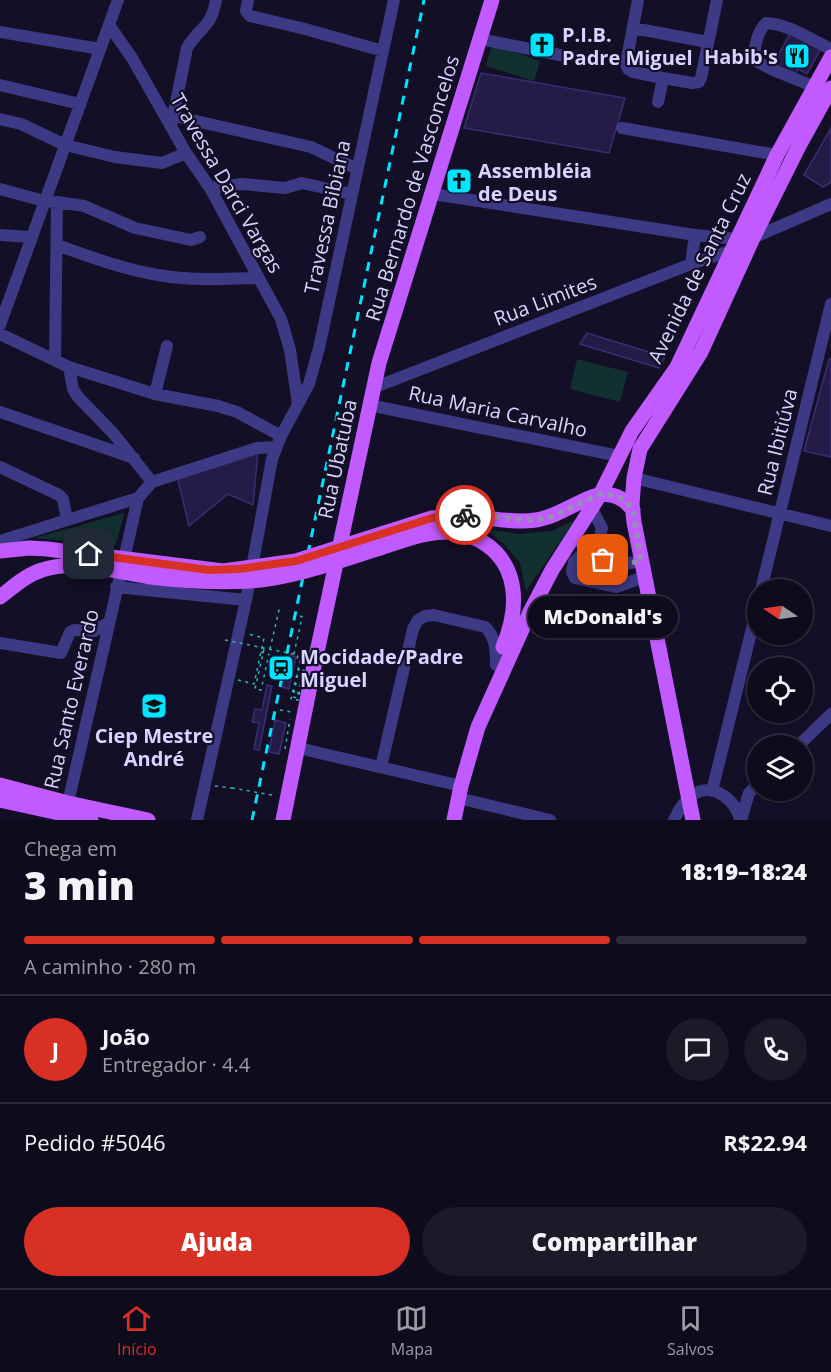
<!DOCTYPE html>
<html lang="pt">
<meta charset="utf-8">
<style>
:root{--surface:#0e0b1c;--page:#1c1929;--text:#f1f3f6;--muted:#9b9ba3;--line:#2e2b3b;--accent:#d93025}
body{margin:0;font-family:"Open Sans",sans-serif;background:var(--page);color:var(--text);height:100vh;display:flex;flex-direction:column;font-size:22px;white-space:nowrap}
*{box-sizing:border-box;margin:0}
p{font-size:20px;color:var(--muted)}
.icon{flex:none;width:33px;height:33px;fill:none;stroke:currentColor;stroke-width:2;stroke-linecap:round;stroke-linejoin:round}
.map{position:relative;height:820px;overflow:hidden}
.details{display:flex;flex-direction:column;background:var(--surface);flex:1}
.details>*{flex:none}
.needle{width:39px;rotate:283deg}
.fabs{position:absolute;left:747px;top:579px;display:grid;gap:12px}
.fabs a{display:grid;place-items:center;width:66px;height:66px;border-radius:50%;background:var(--surface);box-shadow:0 2px 4px #0004,0 0 0 2px var(--line);font-size:30px}
.pin{position:absolute;display:grid;place-items:center;width:51px;height:51px;color:#fff;margin:-26px;border-radius:12px;box-shadow:0 3px 9px #0006}
.courier{position:absolute;display:grid;place-items:center;width:60px;height:60px;margin:-30px;border:4px solid #d93025;border-radius:50%;background:#fff;color:#222;box-shadow:0 2px 8px #0007}
.bubble{position:absolute;height:42px;border-radius:21px;background:var(--surface);box-shadow:0 2px 4px #0004,0 0 0 2px var(--line);font-size:20px;font-weight:800;line-height:42px;text-align:center}
.summary em{font-style:normal;font-weight:800}
.summary div{display:flex;flex-direction:column-reverse}
.summary{display:flex;align-items:center;justify-content:space-between;height:102px;padding:0 24px}
h1{font-size:39px;font-weight:800;line-height:45px}
.bar{display:grid;grid-template-columns:repeat(4,1fr);gap:9px 6px;align-content:center;height:72px;padding:0 24px}
.bar i{height:8px;border-radius:4px;background:var(--line)}
.bar .on{background:var(--accent)}
.bar p{grid-column:span 4}
.line{display:flex;align-items:center;gap:15px;padding:0 24px;border-top:2px solid var(--line)}
.line div{flex:1}
.round{display:grid;place-items:center;flex:none;width:63px;height:63px;border-radius:32px;background:var(--page)}
.cta{display:flex;gap:12px;margin-top:auto;padding:12px 24px}
.cta a{flex:1;height:69px;border-radius:36px;background:var(--accent);color:#fff;font-size:24px;font-weight:800;line-height:69px;text-align:center}
.cta a+a{background:var(--page);color:var(--text)}
.menu{display:flex;justify-content:space-around;align-items:center;height:84px;border-top:2px solid var(--line);background:var(--surface);font-size:16px;color:var(--muted)}
.menu a{display:grid;justify-items:center;gap:3px}
.menu .on{color:var(--accent)}
.map>svg:first-child{display:block}
</style>
<div class="map">
<svg width="831" height="820" viewBox="0 0 831 820">
<rect width="100%" height="100%" fill="#130f26"/>
<path fill="#12302f" d="M492,45l48,16 -6,20 -48,-15z
M577,359l51,13 -8,30 -50,-13z
M124,513l-8,32 -82,-7z
M575,520l-49,71 -6,-28 -15,-18 -20,-16 34,5 33,-3z"/>
<path fill="#241b47" stroke="#3b2d73" stroke-width="1.5" d="M791,32l30,16 -14,26 -9,-5 -4,7 -21,-11z
M481,73l144,25 -16,55 -145,-25z
M831,128v54l-8,5 -19,-12z
M587,333l78,24 -6,11 -79,-24z
M829,359h2v98l-27,-6z
M258,451l-5,54 -25,-11 -39,32 -12,-50z
M586,557l35,9 1,17 -40,-5z
M290,655l6,2 -7,32 -7,-2z
M267,685l5,1 -13,64 -5,-1 5,-26 -7,-1 3,-13 7,1z
M275,720l11,3 -7,31 -10,-2z"/>
<g fill="none" stroke-linecap="round" stroke-linejoin="round">
<path stroke="#2fb8b0" stroke-width="1.5" stroke-dasharray="3 4.5" stroke-linecap="butt" d="M270,649l9,-39h2
M261,652l8,2
M294,654l8,-37 -2,-1
M238,680l16,4 10,-46 -16,-4
M280,710l11,2
M285,749l5,-30
M215,786l17,2"/>
<path stroke="#3d3a85" stroke-width="12" d="M248,0l-2,11 4,5 55,13 78,22
M638,0l-12,64 2,5 5,3 30,6
M109,25l23,33 54,95 24,35 71,131 9,31 8,54
M633,28l75,14
M0,32l100,17
M480,39l85,17
M0,85l80,19
M815,87l-42,-17 -17,-9c-4,-11 2,-30 10,-38 23,1 45,17 65,26
M658,102l5,-24 29,5 7,-1 2,-4 16,-78
M174,116l137,31 46,22
M0,119l21,5 44,21 50,12 47,6 24,-10
M172,122l15,-74c13,-22 24,-19 29,-48
M622,128l155,27
M210,188l32,-4 43,4 17,-5 49,11
M0,189l44,12 13,1 -2,158
M433,194l262,41 42,4
M57,202l27,4 51,22 56,12 9,-3
M0,235l31,2
M753,238l78,-34
M57,245c33,12 66,24 101,30 34,6 68,4 101,3
M691,264l4,-29
M0,325l118,-325
M0,334l69,33 86,27 63,12 19,6 44,24
M69,367l4,22 5,8 35,36 39,49
M373,388l318,-124 42,-14
M155,394l12,-48
M369,405l250,51
M0,412l134,46
M0,467l59,28 4,4 4,21
M634,478l197,48
M0,541l138,-43 14,-16 105,-34 18,-1
M571,541l18,2 10,-4 3,-11 -10,-19
M641,561l-17,3 -36,-8h-8l-6,6 -2,10 3,6 4,1 37,8 28,-10
M116,587l130,13
M761,590l70,-286
M601,600l50,10
M0,643l61,10 9,-21 4,-2 20,1 14,-8
M798,746l33,-32
M298,748l163,38
M381,767l32,-138 5,-9 7,-4 9,-1 51,12c11,10 11,25 11,38
M712,791l46,-187
M458,798l92,22
M68,803l70,-305
M197,820l49,-220 26,-141 9,-23 28,-52 10,-36 75,-348
M674,820c4,-9 11,-20 20,-26 19,-12 43,7 46,26
M741,820l8,-27 9,-9"/>
<path stroke="#c25bff" stroke-width="15" d="M466,515c22,3 48,8 70,5 36,-5 68,-48 97,-10
M462,533c55,17 61,66 41,114
M0,785l68,18 80,17
M0,800l91,20
M283,820l31,-154 65,-303 113,-363
M454,820l7,-34 17,-59 52,-115 22,-42 49,-77 31,-62 45,-64 100,-212 54,-98
M693,820l-59,-298 -2,-18 2,-26 6,-29 61,-97 52,-114 47,-94 31,-56"/>
<path stroke="#00e5ff" stroke-width="3" stroke-dasharray="9 8" stroke-linecap="butt" d="M252,820l172,-820"/>
<path stroke="#2fb8b0" stroke-width="1.5" stroke-dasharray="3 4.5" stroke-linecap="butt" d="M225,640l73,15 -1,4 9,1 -8,40 -7,-1 9,-38 5,1 -8,36 -4,-1 7,-33
M264,649l-9,40 6,1 8,-36
M232,788l40,7"/>
<path stroke="#c25bff" stroke-width="15" d="M0,551l29,-3 18,1 176,22 73,-10 136,-43 34,-3
M0,597c13,-10 26,-22 42,-27 30,-11 76,2 108,7 33,4 67,6 100,4 43,-3 92,-21 133,-34 28,-9 49,-18 79,-14"/>
</g>
<g fill="none" stroke-linecap="round" stroke-linejoin="round">
<path stroke="#948fb3" stroke-width="6" stroke-dasharray="0 10.8" d="M465,515l69,5 17,-3 49,-23 14,1 11,5 8,10 8,51 -17,3 -21,-4"/>
<path stroke="#d93025" stroke-width="8" d="M89,554l120,16 30,-1 57,-8 136,-43 33,-3"/>
</g>
<defs>
<g id="church-square" transform="scale(1.35)"><rect x="-9" y="-9" width="18" height="18" rx="4" fill="#00e5ff" stroke="#130f26"/><path d="M-1.2-6h2.4v3.5h3.3v2.4h-3.3V6h-2.4V-.1h-3.3v-2.4h3.3Z" fill="#111"/></g>
<g id="restaurant-square" transform="scale(1.35)"><rect x="-9" y="-9" width="18" height="18" rx="4" fill="#00e5ff" stroke="#130f26"/><path d="M-5-6h1v4h1v-4h1v4h1v-4h1v5L-1.5 .5V6h-2V.5L-5-1ZM5-6V6H3V1.5H1.5Q1.5-4 5-6Z" fill="#111"/></g>
<g id="station-square" transform="scale(1.35)"><rect x="-9" y="-9" width="18" height="18" rx="4" fill="#00e5ff" stroke="#130f26"/><path d="M-3-6H3Q5-6 5-4V2Q5 4 3 4L4.5 6H3L1.5 4h-3L-3 6H-4.5L-3 4Q-5 4-5 2V-4Q-5-6-3-6ZM-3.5-4v3h7v-3ZM-3.5 1v1.5H-2V1ZM2 1v1.5H3.5V1Z" fill="#111"/></g>
<g id="school-square" transform="scale(1.35)"><rect x="-9" y="-9" width="18" height="18" rx="4" fill="#00e5ff" stroke="#130f26"/><path d="M0-5L7-2L0 1L-7-2ZM-4 1L0 2.5L4 1V4Q0 6-4 4Z" fill="#111"/></g>
</defs>
<g fill-rule="evenodd">
<use href="#church-square" x="542" y="45"/>
<use href="#restaurant-square" x="797" y="56"/>
<use href="#church-square" x="459" y="181"/>
<use href="#station-square" x="281" y="668"/>
<use href="#school-square" x="154" y="706"/>
</g>
<g text-anchor="middle" dominant-baseline="central" stroke-width="4.5" stroke-linejoin="round" paint-order="stroke">
<g font-size="20" font-weight="bold" fill="#d9d4ff" stroke="#130f26" text-anchor="start">
<text x="562" y="34">P.I.B.<tspan x="562" dy="23">Padre Miguel</tspan></text>
<text x="778" y="56" text-anchor="end">Habib's</text>
<text x="478" y="170">Assembléia<tspan x="478" dy="23">de Deus</tspan></text>
<text x="300" y="656">Mocidade/Padre<tspan x="300" dy="23">Miguel</tspan></text>
<text x="154" y="735" text-anchor="middle">Ciep Mestre<tspan x="154" dy="23">André</tspan></text>
</g>
<g font-size="20" fill="#d9d4ff" stroke="#130f26">
<text transform="translate(227 183) rotate(60)">Travessa Darci Vargas</text>
<text transform="translate(412 188) rotate(-73)">Rua Bernardo de Vasconcelos</text>
<text transform="translate(327 217) rotate(-78)">Travessa Bibiana</text>
<text transform="translate(699 268) rotate(-64)">Avenida de Santa Cruz</text>
<text transform="translate(545 300) rotate(-21)">Rua Limites</text>
<text transform="translate(498 411) rotate(12)">Rua Maria Carvalho</text>
<text transform="translate(777 442) rotate(-76)">Rua Ibitiúva</text>
<text transform="translate(337 459) rotate(-78)">Rua Ubatuba</text>
<text transform="translate(71 699) rotate(-77)">Rua Santo Everardo</text>
</g>
</g>
</svg>
<div class="fabs">
<a><svg class="needle" viewBox="-14 -14 28 28"><path d="M0-13l5 13h-10z" fill="#e53935"/><path d="M0 13l5-13h-10z" fill="#9b9ba3"/></svg></a>
<a><svg class="icon" aria-label="locate" viewBox="0 0 24 24"><circle cx="12" cy="12" r="6"/><path d="M12 2v4M12 18v4M2 12h4M18 12h4"/></svg></a>
<a><svg class="icon" aria-label="layers" viewBox="0 0 24 24"><path d="M12 4l9 5-9 5-9-5zM3 14l9 5 9-5"/></svg></a>
</div>
<div class="pin" style="left:603px;top:560px;background:#ea580c"><svg class="icon" aria-label="bag" viewBox="0 0 24 24"><path d="M5 8h14l-1 12H6zM9 8a3 3 0 0 1 6 0"/></svg></div>
<div class="pin" style="left:89px;top:554px;background:#1f2937"><svg class="icon" aria-label="home" viewBox="0 0 24 24"><path d="M3 11l9-7 9 7M6 9v11h12V9"/></svg></div>
<div class="courier" style="left:465px;top:515px"><svg class="icon" aria-label="bike" viewBox="0 0 24 24"><circle cx="6" cy="16" r="4"/><circle cx="18" cy="16" r="4"/><path d="M6 16l4-8h5l3 8M10 8l3 8H6M13 5h3"/></svg></div>
<div class="bubble" style="left:528px;top:596px;width:150px">McDonald's</div>
</div>
<section class="details">
<div class="summary"><div><h1>3 min</h1><p>Chega em</p></div><em>18:19–18:24</em></div>
<div class="bar"><i class="on"></i><i class="on"></i><i class="on"></i><i></i><p>A caminho · 280 m</p></div>
<div class="line" style="height:108px"><b class="round" style="background:var(--accent);color:#fff">J</b><div><b>João</b><p>Entregador · 4.4</p></div><a class="round"><svg class="icon" aria-label="chat" viewBox="0 0 24 24"><path d="M4 5h16v11H9l-5 4z"/></svg></a><a class="round"><svg class="icon" aria-label="phone" viewBox="0 0 24 24"><path d="M5 4h4l2 5-3 2q2 4 5 5l2-3 5 2v4C11 20 4 13 5 4z"/></svg></a></div>
<div class="line" style="height:78px"><div>Pedido #5046</div><b>R$22.94</b></div>
<div class="cta"><a>Ajuda</a><a>Compartilhar</a></div>
</section>
<nav class="menu">
<a class="on"><svg class="icon" aria-label="home" viewBox="0 0 24 24"><path d="M3 11l9-7 9 7M6 9v11h12V9"/></svg>Início</a>
<a><svg class="icon" aria-label="map" viewBox="0 0 24 24"><path d="M3 6l6-2 6 2 6-2v14l-6 2-6-2-6 2zM9 4v14M15 6v14"/></svg>Mapa</a>
<a><svg class="icon" aria-label="saved" viewBox="0 0 24 24"><path d="M7 4h10v16l-5-4-5 4z"/></svg>Salvos</a>
</nav>
